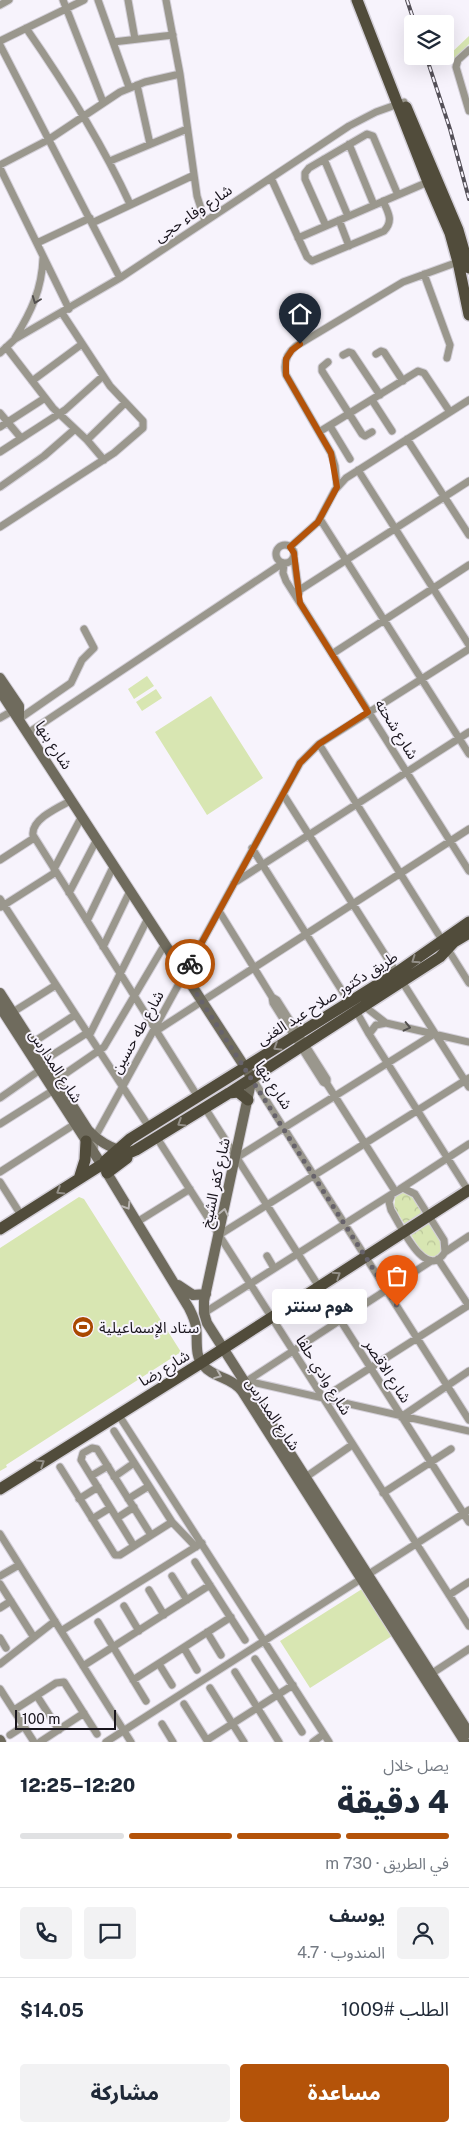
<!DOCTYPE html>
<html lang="ar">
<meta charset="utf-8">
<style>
:root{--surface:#fff;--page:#f2f2f3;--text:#1f2937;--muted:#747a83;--line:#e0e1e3;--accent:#b45309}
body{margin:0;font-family:"Public Sans","Noto Sans Arabic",sans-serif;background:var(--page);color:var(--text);direction:rtl;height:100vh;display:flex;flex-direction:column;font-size:19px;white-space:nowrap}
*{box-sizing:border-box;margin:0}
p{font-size:16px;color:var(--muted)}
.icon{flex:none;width:28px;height:28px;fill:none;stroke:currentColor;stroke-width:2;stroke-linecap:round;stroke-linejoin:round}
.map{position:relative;height:1742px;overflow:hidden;direction:ltr}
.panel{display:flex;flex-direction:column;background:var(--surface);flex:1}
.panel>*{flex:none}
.fabs{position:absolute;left:404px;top:15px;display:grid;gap:10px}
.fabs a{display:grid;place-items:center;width:50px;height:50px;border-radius:5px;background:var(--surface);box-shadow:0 5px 20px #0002;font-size:25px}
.scale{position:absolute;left:15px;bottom:12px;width:101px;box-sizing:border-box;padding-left:5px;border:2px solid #19151d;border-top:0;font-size:14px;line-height:18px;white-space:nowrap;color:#19151d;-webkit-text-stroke:4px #f7f3fc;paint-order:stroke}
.pin{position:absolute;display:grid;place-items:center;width:42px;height:42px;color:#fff;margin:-51px -21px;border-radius:50% 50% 50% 0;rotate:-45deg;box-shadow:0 0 5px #0007}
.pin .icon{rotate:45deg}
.courier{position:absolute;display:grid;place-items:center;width:50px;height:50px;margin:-25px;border:4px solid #b45309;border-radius:50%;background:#fff;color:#222;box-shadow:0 1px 6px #0007}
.bubble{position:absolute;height:35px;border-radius:5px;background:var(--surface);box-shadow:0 5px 20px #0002;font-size:16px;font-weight:800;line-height:35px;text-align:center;direction:rtl}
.head em{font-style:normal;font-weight:800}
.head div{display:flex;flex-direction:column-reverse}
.head{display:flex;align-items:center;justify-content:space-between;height:85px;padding:0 20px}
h1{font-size:32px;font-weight:800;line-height:38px}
.bar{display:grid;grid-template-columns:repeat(4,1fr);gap:8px 5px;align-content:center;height:60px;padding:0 20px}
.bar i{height:6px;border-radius:4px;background:var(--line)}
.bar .selected{background:var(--accent)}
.bar p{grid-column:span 4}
.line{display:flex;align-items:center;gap:12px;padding:0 20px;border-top:1px solid var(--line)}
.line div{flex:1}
.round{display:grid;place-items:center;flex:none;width:52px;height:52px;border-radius:5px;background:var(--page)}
.button{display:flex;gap:10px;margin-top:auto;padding:10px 20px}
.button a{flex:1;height:58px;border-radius:5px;background:var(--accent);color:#fff;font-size:20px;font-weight:800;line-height:58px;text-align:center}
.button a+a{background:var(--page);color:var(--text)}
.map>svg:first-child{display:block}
</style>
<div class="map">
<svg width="469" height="1742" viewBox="0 0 469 1742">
<defs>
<pattern id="park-crowns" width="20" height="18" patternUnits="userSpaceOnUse" patternTransform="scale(1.25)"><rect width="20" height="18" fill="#d8e6b2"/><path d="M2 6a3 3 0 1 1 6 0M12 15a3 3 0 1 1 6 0" fill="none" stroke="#b9c499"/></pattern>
</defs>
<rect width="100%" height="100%" fill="#f7f3fc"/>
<path fill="#d8e6b2" d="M469,36v8l-17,17 -3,-1 -1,-4z
M147,676l7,10 -20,13 -6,-10z
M156,689l6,9 -20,13 -6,-9z
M211,696l52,82 -56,37 -52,-83z
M79,1197l5,2 97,153 -175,113 1,2 -7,4v-223z
M362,1589l30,47 -82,52 -30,-47z"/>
<path fill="url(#park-crowns)" d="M409,1191l35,52 -4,10 -5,4 -11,-1 -30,-49 2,-15z"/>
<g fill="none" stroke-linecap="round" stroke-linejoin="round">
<g stroke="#d3cfd8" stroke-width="9">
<path id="street" d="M63,0l40,102
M98,0l31,87
M128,0l7,39
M166,0l14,74 17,122 8,25
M0,5l9,-5
M26,28c39,56 75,113 104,176
M0,41l84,-41
M113,42l60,-7
M0,45l120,233
M469,50l-11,10 -2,7 13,44
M137,85l13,59
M349,144l25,61
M324,159l24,57
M110,161l77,-32
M0,165l48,-25 72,-48 25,-10 35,-8
M0,168l69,141
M271,178l36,79 5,4 72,-30c10,-10 4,-19 -1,-30
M339,220l10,26
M92,223l102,-48
M326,226l-21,-47v-6l4,-5 58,-34 6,2 25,59
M298,238l130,-56
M37,243l53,-25
M424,274l26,71 -3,13
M15,338c16,-26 27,-49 28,-80
M6,347l47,61 34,32 17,20
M0,353l15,-14 105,-61 229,-152 27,-14 28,-10
M376,354l5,-3 3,1 19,29
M343,355l6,-3 3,1 28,42
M328,362l-6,5v4l40,63 3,2 7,-4
M32,381l50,-37
M372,400l20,31
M0,413l21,25
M330,426l20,33
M0,427l45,-29
M319,432l99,-61 6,2 26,39
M407,439l62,96
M87,440l38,-37
M0,452l65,-42 38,-34
M358,470l111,175
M0,487l44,-31 31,-27
M337,487l-2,-21 -4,-13 -45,-78c-3,-12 0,-21 10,-29l107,-64 55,-20
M320,519l149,235
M0,527l114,-74 29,-25v-7l-33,-35 -48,-73
M276 554a9 9 0 1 1 18 0a9 9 0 1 1-18 0Z
M290,547l28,-25 17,-32 11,-12 123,-78
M294,558l5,35
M284,563l-1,10 3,8 183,290
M298,591l171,-110
M332,654l137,-89
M0,718l14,-8
M19,719l52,-36 11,-23 12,-12 -10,-19
M28,733l255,-170
M319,744l150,239
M283,794l186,293
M72,800c-13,7 -41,19 -39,35l165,262
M252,848l97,154
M0,860l34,-22
M54,869l28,-53
M234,883l235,-151
M69,893l28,-54
M0,899l149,228
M1,907l55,-35
M219,911l53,86 1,6 50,79 4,2 68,107
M87,921l27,-56
M103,947l27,-56
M272,997l5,3 50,79v5
M364,1006l22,17 83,19
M356,1011l13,23 100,158
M13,1012l43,-27
M156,1031l313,-202
M369,1034l7,-9 10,-2
M89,1036l59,-118
M32,1043l43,-28
M43,1061l44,-28
M252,1078l217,342
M56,1080l48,-33 61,-103
M0,1098l40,-28
M205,1108l264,414
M0,1124l57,-36
M157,1138l312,488
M94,1153l1,-16 205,-374 19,-19 150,-95
M236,1158l198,-124
M0,1172l75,-48
M0,1182l21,33
M403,1188l12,6 29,46 1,12c-19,31 -45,-28 -54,-42l-2,-8 3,-8z
M400,1189l69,-45
M137,1222l53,-33
M219,1235l250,-157
M445,1252l24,-16
M267,1256l7,12
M438,1259l31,47
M204,1313l188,-119
M243,1380l226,51
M247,1381l184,-120
M323,1398l146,-93
M118,1414l211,328
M401,1417l68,-46
M114,1431l58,91 24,25
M60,1467l55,88h5l52,-33
M91,1476l17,-10
M114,1477l20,-14
M303,1479l49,-34
M383,1493l68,-44
M79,1499l19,-12
M128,1499l21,-13
M117,1518l17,-11
M92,1519l18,-11
M0,1534l131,208
M134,1546l-53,-86 2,-7 9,-5 5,1 54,86
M195,1562l50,78
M0,1576l19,-11
M172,1576l15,24
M0,1584l33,52
M149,1590l15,25
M449,1595l20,-13
M124,1606l15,25
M0,1608l11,-7
M98,1622l48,79
M61,1631l141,-88
M207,1632l14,23
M0,1638l6,10
M184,1648l13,22
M255,1659l47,73
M0,1664l55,-43
M159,1664l13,21
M83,1666l127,-81
M235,1672l44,70
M431,1674l38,-25
M133,1680l98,-63
M210,1688l34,54
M0,1689l34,53
M37,1696l22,34
M184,1704l24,38
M14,1710l42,-27 8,-1 33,52
M162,1724l11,18
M10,1735l14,-9
M207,1740l86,-55
M40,1742l44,-29
M106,1742l363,-232
M313,1742l11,-8"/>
</g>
<g stroke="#d3cfd8" stroke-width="12">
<path id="secondary" d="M0,678l19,28v11
M0,691l252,387 -48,223v12l3,10 262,410
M0,993l88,137c9,10 23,19 37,21
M0,1007l107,166 82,135c3,6 6,12 7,19 2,12 -2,28 7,38 10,13 29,12 39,26l223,351
M178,1285l15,10 13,-1
M0,1740l1,2"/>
</g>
<g stroke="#d3cfd8" stroke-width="14">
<path id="primary" d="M357,0l71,182 22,51 8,29 11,53
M406,107l52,123 11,38
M229,1093l9,-1 10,8
M105,1161l25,-22 266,-166 73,-51
M107,1173l20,-15
M79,1179l6,-19 1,-19
M0,1229l101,-64 35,-15 93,-57 211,-136 14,-15 15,-9
M0,1489l201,-126 268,-173"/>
</g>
<use href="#street" stroke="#9a978d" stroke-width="7"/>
<use href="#secondary" stroke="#6f6b5d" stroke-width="10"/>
<use href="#primary" stroke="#514c3b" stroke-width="11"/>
<g stroke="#545058" stroke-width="4">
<path id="rail" d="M407,0l8,24
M426,56l24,73 19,70"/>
</g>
<use href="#rail" stroke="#f7f3fc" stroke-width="2" stroke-dasharray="5.5" stroke-linecap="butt"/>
</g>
<defs><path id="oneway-chevron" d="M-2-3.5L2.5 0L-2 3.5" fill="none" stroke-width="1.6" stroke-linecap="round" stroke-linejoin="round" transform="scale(1.25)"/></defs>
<g stroke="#53504f">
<use href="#oneway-chevron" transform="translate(36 300) rotate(111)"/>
<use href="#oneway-chevron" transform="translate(407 1027) rotate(13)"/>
</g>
<g stroke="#938f88">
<use href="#oneway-chevron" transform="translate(415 960) rotate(145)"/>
<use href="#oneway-chevron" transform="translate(277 1047) rotate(148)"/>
<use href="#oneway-chevron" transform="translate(181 1123) rotate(148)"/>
<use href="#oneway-chevron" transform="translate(60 1191) rotate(148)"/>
<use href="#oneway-chevron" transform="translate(337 1275) rotate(-33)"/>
<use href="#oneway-chevron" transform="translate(41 1463) rotate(-32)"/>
</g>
<g stroke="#bab6b4">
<use href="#oneway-chevron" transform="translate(127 1206) rotate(58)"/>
<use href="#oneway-chevron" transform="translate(224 1212) rotate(-78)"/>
<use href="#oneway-chevron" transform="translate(218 1375) rotate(22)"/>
</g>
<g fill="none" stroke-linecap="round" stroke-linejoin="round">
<path stroke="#67636b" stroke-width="5" stroke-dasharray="0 9" d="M190,964l-6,10 213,332"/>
<path stroke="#b45309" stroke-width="6" d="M190,964l110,-201 19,-19 49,-32 -68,-109 -6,-50 -4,-6 28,-25 19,-35 -6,-34 -45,-78v-16l6,-9 8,-6"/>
</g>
<defs>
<g id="stadium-disc" transform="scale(1.125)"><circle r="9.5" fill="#a94801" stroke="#f7f3fc"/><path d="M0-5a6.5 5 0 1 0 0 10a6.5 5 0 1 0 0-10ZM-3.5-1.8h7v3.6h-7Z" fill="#fff"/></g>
</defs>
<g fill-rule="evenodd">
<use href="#stadium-disc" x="83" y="1327"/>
</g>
<g text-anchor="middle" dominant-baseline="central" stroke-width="4" stroke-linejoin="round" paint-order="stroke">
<g font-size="15" fill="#19151d" stroke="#f7f3fc">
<text transform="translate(193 213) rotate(-34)">شارع وفاء حجى</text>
<text transform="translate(397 729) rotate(58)">شارع شحته</text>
<text transform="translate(54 745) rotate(57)">شارع بنها</text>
<text transform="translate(327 998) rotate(-32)">طريق دكتور صلاح عبد الغنى</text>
<text transform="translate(137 1032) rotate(-61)">شارع طه حسين</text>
<text transform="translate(56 1066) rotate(57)">شارع المدارس</text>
<text transform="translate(274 1085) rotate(57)">شارع بنها</text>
<text transform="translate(215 1183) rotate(-78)">شارع كفر الشيخ</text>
<text transform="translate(164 1368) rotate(-31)">شارع رضا</text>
<text transform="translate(388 1371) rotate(57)">شارع الاقصر</text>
<text transform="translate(324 1375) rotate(58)">شارع وادي حلفا</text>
<text transform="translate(273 1414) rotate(56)">شارع المدارس</text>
</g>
<g font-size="15" fill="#19151d" stroke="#f7f3fc" text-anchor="start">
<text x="99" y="1327">ستاد الإسماعيلية</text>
</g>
</g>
</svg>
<div class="fabs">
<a><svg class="icon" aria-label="layers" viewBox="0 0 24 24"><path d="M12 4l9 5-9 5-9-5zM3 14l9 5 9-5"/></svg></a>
</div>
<div class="scale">100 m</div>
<div class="pin" style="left:397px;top:1306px;background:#ea580c"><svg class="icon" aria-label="bag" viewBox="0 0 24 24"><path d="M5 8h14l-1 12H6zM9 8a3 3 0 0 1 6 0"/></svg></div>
<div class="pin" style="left:300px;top:344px;background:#1f2937"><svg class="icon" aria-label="home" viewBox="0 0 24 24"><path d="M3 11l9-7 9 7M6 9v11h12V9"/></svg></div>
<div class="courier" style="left:190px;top:964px"><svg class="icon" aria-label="bike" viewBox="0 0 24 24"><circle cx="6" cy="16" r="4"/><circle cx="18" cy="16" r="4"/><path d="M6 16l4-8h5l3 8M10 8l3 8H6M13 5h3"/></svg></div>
<div class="bubble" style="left:272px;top:1289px;width:95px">هوم سنتر</div>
</div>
<section class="panel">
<div class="head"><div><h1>4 دقيقة</h1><p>يصل خلال</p></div><em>12:20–12:25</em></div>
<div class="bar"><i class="selected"></i><i class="selected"></i><i class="selected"></i><i></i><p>في الطريق · 730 m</p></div>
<div class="line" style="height:90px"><a class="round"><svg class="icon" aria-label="person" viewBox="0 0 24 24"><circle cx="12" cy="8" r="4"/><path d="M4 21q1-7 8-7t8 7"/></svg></a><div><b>يوسف</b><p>المندوب · 4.7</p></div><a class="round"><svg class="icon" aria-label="chat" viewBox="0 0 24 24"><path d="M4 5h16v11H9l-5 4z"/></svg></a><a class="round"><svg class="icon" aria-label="phone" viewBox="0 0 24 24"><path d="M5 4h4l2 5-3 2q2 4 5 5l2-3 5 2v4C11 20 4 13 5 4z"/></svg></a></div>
<div class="line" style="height:65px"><div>الطلب #1009</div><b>$14.05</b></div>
<div class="button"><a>مساعدة</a><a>مشاركة</a></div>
</section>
